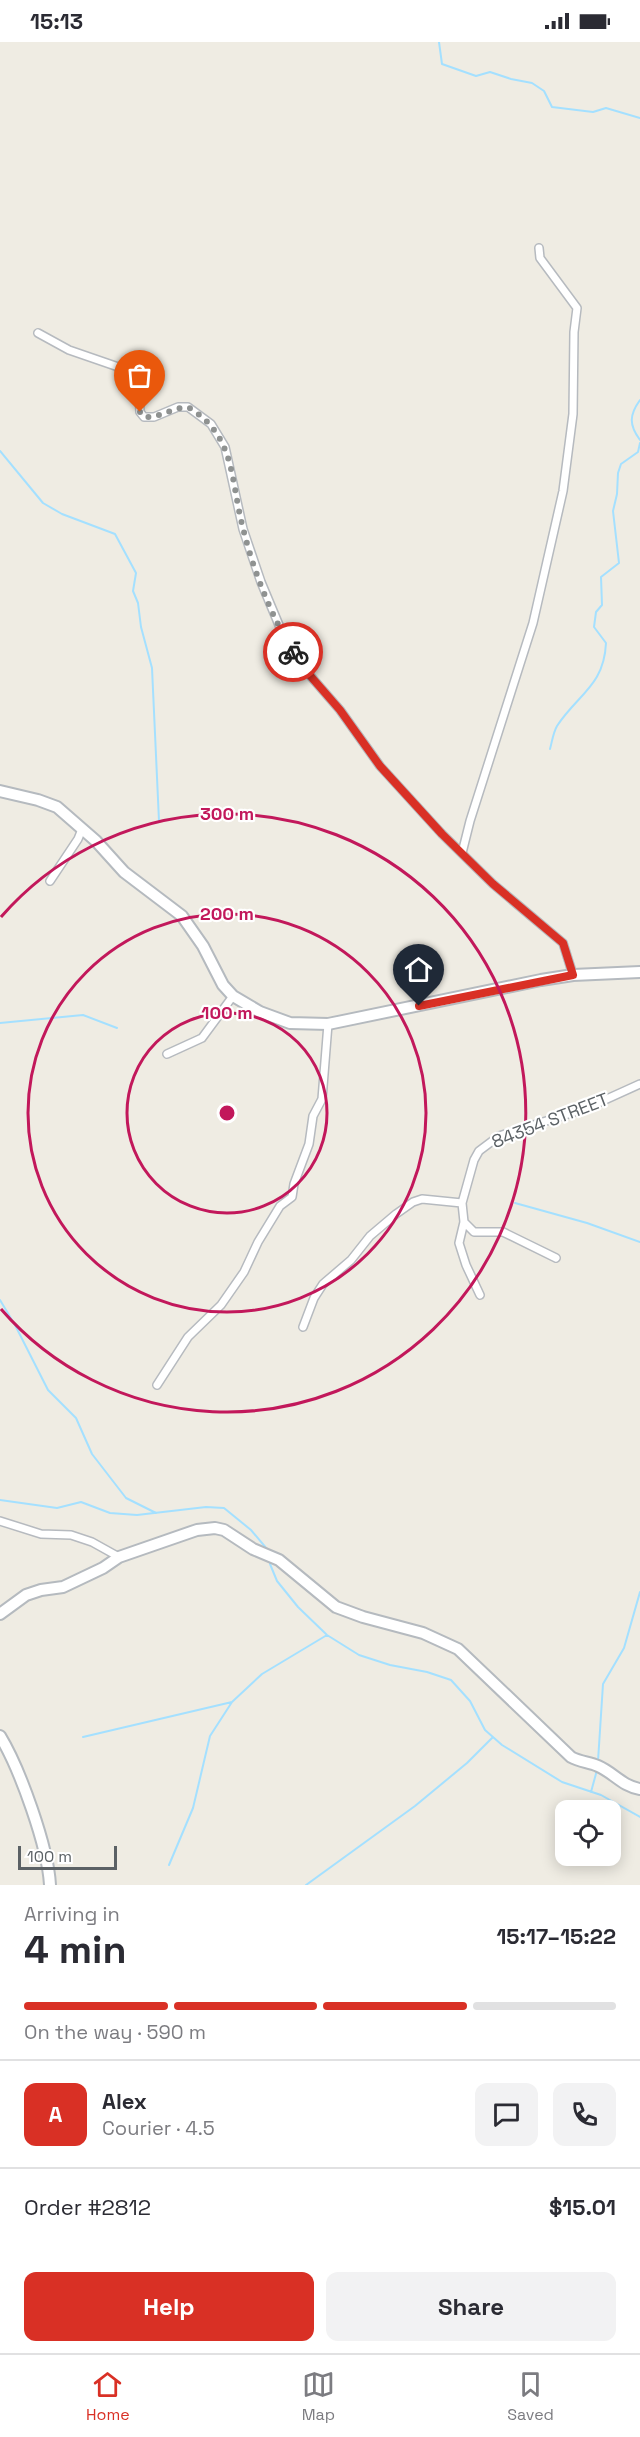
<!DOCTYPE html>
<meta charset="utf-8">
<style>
:root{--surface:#fff;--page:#f2f2f3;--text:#2b2b33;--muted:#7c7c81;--line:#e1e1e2;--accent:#d93025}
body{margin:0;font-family:"Space Grotesk",sans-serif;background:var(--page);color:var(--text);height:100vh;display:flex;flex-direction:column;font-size:22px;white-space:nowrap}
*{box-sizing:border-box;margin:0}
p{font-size:20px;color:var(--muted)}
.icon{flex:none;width:33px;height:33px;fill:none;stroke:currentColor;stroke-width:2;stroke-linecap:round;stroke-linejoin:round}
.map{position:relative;height:1843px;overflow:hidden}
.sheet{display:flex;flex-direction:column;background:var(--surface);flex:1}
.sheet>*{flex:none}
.buttons{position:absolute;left:555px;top:1758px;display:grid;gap:12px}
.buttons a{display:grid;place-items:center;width:66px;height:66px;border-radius:12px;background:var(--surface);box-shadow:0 3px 15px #0003;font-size:30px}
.scale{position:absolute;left:18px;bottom:15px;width:99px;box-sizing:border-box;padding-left:6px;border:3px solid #5b6165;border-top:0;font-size:16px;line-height:21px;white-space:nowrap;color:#5b6165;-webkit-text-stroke:4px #fff;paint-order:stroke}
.pin{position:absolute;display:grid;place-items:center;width:51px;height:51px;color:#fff;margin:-62px -26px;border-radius:50% 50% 50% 0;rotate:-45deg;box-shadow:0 0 6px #0007}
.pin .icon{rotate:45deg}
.courier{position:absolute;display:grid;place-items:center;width:60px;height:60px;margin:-30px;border:4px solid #d93025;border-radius:50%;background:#fff;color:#222;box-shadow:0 2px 8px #0007}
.summary em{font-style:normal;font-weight:800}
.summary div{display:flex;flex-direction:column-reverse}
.summary{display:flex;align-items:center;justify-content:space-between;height:102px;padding:0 24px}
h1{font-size:39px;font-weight:800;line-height:45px}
.bar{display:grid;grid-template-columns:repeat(4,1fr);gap:9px 6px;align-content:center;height:72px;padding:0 24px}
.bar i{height:8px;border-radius:4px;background:var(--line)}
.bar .on{background:var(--accent)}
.bar p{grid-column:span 4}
.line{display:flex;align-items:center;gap:15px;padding:0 24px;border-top:2px solid var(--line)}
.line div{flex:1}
.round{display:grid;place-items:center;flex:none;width:63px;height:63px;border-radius:12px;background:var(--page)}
.cta{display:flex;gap:12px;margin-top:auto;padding:12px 24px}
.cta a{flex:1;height:69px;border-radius:12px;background:var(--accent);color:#fff;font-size:24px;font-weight:800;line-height:69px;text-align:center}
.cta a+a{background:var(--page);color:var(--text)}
.status{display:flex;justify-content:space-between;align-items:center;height:42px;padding:0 30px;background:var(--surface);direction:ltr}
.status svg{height:16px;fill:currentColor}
.tabs{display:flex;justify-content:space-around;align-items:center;height:84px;border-top:2px solid var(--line);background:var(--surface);font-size:16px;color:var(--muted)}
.tabs a{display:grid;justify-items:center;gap:3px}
.tabs .on{color:var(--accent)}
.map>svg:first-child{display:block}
</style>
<div class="status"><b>15:13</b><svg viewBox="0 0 49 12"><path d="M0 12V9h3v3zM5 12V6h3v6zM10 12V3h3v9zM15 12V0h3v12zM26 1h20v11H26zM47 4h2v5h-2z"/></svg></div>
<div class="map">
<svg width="640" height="1843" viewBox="0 0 640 1843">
<rect width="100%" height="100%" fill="#efece3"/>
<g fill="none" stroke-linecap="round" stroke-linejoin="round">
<path stroke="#a4e0ff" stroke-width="2" d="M439,0l3,22 34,12 14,-4 21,7 21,4 12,8 8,16 41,5 13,-4 34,10
M640,358c-11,15 -11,25 0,40
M0,409l43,52 19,11 53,20 21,39 -3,18 5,12 3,24 11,41 7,153
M550,707c2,-7 3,-16 7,-23 21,-32 47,-40 49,-83l-12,-16 2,-15 6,-7 -1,-28 18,-14 -6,-52 4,-17 1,-21 3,-9 17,-12 2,-9
M0,981l83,-8 34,13
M515,1161l72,20 53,19
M0,1258l15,25 33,65 28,28 16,36 34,44 30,15
M0,1458l57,8 24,-6 29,11 27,2 69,-8 18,1 27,22 16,19
M270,1522l7,17 21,26 29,28 32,20 31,10 37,7 24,8 19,21 15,29 17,15 60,37 39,13 39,22
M83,1695l149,-35
M598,1719l5,-77 21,-36 16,-56
M591,1750l6,-22
M169,1823l24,-57 17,-72 22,-34 30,-28 65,-39
M306,1843l109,-79 52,-43 25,-25"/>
<g stroke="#b6babf" stroke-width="10">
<path id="street" d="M38,291l31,17 58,20 9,10 3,11 1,21 4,5h10l24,-10h10l23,17 14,23 18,82 18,53 23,55 16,27 40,46 40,56 62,68 51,50 70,59 10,32
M462,811l8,-32 63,-198 30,-132 10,-77 1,-82 3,-24 -37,-50 -1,-10
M50,839l28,-42 4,-10
M167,1012l35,-16 31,-42
M464,1180l10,10h29l53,26
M480,1253l-14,-30 -7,-22 5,-21 -2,-19 12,-43 5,-9 20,-15 88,-28 53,-24
M303,1285l11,-29 9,-14 28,-24 19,-24 26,-22 17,-12 9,-3 40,4
M157,1343l31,-48 33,-32 23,-33 14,-30 22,-36 12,-9 2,-13 15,-40 4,-28 9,-17 6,-75
M0,1479l41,13 30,1 21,7 27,15"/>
</g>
<g stroke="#b5babf" stroke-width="14">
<path id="secondary" d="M0,749l38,9 19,7 39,34 28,31 58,44 21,30 20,39 10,11 27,16 30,11 38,1 213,-44 32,-5 67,-3
M0,1572l26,-19 15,-5 22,-3 40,-19 16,-11 78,-27 18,-2 9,2 29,19 26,11 57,47 27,10 60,16 35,16 113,108c9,5 18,5 27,9 16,7 24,20 42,23
M0,1694c20,33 48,111 50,149"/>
</g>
<use href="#street" stroke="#fff" stroke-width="7"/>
<use href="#secondary" stroke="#fff" stroke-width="10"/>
</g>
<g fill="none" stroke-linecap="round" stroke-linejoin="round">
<path stroke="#8f9291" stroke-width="6" stroke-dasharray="0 10.8" d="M140,370l4,5c15,1 28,-9 44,-10 48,29 42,72 55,121 10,42 28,87 50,124"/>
<path stroke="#d93025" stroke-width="8" d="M293,610l7,12 40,46 40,56 62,68 51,50 70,59 10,32 -154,31"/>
</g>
<g fill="none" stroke="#c2185b" stroke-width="3">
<circle cx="227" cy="1071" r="100"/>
<circle cx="227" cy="1071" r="199"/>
<path d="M1 875A299 299 0 1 1 1 1267"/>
</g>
<g text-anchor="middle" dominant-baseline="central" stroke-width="4.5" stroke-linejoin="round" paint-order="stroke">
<g font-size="18" fill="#5b6165" stroke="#fff">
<text transform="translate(550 1078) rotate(-21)">84354 STREET</text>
</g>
</g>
<circle cx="227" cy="1071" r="9" fill="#c2185b" stroke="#fff" stroke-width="3"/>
<g font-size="18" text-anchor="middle" font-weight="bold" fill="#c2185b" stroke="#fff" stroke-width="4.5" stroke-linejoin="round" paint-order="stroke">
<text x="227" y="778">300 m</text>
<text x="227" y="878">200 m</text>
<text x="227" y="977">100 m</text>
</g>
</svg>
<div class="buttons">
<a><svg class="icon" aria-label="locate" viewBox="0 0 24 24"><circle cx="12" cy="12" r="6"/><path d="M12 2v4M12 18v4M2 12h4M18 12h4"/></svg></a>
</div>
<div class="scale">100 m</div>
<div class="pin" style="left:140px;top:370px;background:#ea580c"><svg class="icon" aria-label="bag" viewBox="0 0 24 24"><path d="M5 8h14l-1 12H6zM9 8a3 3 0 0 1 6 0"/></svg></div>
<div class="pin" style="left:419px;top:964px;background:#1f2937"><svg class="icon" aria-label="home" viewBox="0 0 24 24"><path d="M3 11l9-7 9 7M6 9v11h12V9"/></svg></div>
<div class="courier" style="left:293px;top:610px"><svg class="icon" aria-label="bike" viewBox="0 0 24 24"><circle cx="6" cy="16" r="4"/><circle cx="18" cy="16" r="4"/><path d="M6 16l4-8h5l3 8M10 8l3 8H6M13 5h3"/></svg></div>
</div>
<section class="sheet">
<div class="summary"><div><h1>4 min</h1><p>Arriving in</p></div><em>15:17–15:22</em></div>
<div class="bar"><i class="on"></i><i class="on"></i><i class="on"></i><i></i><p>On the way · 590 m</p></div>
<div class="line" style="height:108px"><b class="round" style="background:var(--accent);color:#fff">A</b><div><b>Alex</b><p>Courier · 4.5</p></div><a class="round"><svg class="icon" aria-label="chat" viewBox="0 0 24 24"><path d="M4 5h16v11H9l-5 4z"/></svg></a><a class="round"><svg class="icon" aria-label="phone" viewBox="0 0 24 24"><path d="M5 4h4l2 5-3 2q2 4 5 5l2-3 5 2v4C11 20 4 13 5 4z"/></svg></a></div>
<div class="line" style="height:78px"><div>Order #2812</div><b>$15.01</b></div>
<div class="cta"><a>Help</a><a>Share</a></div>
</section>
<nav class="tabs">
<a class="on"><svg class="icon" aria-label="home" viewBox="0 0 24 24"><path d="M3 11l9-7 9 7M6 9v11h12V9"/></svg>Home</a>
<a><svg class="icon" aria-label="map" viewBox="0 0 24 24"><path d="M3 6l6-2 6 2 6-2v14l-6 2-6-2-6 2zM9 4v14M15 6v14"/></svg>Map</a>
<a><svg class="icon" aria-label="saved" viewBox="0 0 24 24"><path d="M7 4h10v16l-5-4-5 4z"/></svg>Saved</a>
</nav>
